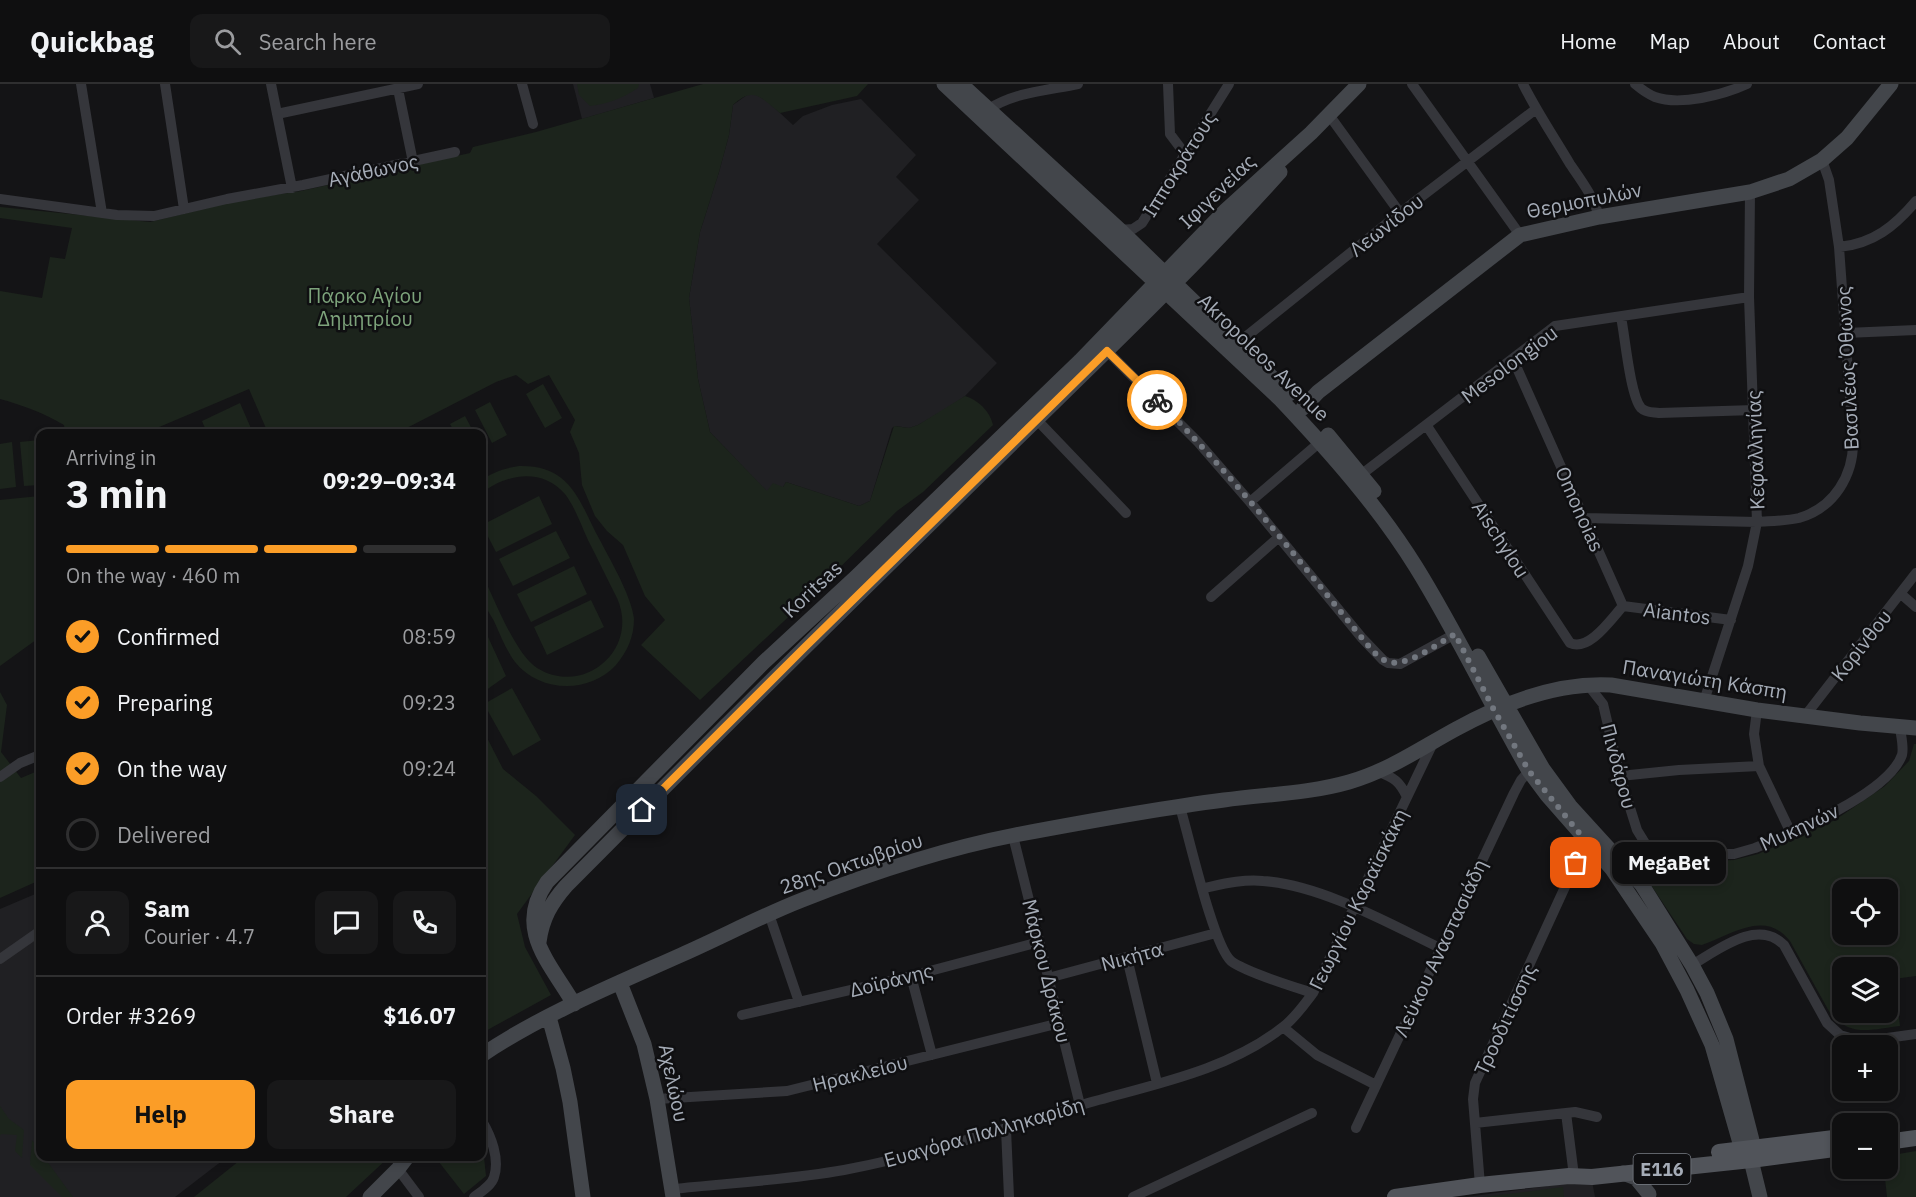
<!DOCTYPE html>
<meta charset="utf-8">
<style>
:root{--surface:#0f0f10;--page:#181819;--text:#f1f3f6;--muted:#9b9c9f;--line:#2f2f30;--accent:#fb9d27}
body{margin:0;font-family:"IBM Plex Sans",sans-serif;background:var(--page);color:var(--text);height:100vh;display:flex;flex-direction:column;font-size:22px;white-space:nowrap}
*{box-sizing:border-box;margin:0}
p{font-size:20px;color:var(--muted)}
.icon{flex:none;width:33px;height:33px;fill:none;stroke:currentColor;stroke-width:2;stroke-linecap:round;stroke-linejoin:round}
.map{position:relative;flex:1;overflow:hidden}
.drawer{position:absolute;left:36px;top:345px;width:450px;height:732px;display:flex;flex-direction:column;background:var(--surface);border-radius:12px;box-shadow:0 3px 9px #0003,0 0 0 2px var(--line)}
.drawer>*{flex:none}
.fabs{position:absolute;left:1832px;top:795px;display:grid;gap:12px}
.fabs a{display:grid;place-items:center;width:66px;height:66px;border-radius:12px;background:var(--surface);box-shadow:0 3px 9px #0003,0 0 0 2px var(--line);font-size:30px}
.pin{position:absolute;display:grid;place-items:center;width:51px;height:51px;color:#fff;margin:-26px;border-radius:12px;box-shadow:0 3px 9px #0006}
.courier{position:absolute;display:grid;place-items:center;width:60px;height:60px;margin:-30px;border:4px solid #fb9d27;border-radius:50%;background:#fff;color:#222;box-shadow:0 2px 8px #0007}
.bubble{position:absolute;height:42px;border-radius:12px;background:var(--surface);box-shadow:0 3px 9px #0003,0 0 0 2px var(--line);font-size:20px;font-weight:700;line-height:42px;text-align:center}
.summary em{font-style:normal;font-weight:700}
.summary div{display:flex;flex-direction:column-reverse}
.summary{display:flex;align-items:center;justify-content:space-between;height:102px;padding:0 30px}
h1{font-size:39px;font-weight:700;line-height:45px}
.bar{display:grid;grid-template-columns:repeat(4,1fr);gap:9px 6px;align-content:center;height:72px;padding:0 30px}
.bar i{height:8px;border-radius:4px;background:var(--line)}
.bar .active{background:var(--accent)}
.bar p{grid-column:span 4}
.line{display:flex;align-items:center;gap:15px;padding:0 30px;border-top:2px solid var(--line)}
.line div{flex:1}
.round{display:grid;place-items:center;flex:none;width:63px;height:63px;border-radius:12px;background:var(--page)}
ol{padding:0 30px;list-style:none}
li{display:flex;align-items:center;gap:18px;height:66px}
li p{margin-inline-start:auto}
li .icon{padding:6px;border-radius:50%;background:var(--accent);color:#111;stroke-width:4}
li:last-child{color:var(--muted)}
li i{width:33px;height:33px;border:3px solid var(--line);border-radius:50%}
.action{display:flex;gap:12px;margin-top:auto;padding:12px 30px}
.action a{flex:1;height:69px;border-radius:12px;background:var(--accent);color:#111;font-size:24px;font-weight:700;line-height:69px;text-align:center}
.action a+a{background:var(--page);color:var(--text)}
header{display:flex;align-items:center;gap:36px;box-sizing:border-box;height:84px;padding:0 30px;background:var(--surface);border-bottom:2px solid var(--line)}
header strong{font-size:28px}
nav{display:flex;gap:33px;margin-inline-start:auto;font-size:21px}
.search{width:420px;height:54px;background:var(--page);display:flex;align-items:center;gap:15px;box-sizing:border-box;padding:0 21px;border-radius:12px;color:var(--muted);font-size:22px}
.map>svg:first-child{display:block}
</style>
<header>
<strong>Quickbag</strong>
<div class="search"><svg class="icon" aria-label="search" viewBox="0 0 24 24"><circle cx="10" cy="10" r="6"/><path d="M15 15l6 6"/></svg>Search here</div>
<nav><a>Home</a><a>Map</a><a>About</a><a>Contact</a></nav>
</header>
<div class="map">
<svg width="1916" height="1113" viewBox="0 0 1916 1113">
<rect width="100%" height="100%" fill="#141416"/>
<path fill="#202023" d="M573,0h77l4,14 -72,21z
M755,10l12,7 26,24 10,-9 29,-11 29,-6 55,56 -20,22 23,23 -42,44 120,119 -32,33 -17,12 -30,17 -9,3 -14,-2 -3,2 -22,73 -11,5 -73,-24 -3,5 -16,5 -57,-60 -12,-53 -9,-81 11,-66 19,-60 10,-37 4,-30 14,-10z
M40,808v264l187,1 -52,40h-175v-288z
M1592,1097l3,16h-129l104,-14z"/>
<path fill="#1c241c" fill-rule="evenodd" d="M577,0h62l-1,4c-15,10 -30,16 -48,18l-11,-11z
M703,0h165l-11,12 -77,17c-18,-14 -26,-28 -47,-8l-4,30 -10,37 -19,60 -11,66 9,81 12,53 57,59 6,-8 10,4 3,-5 73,24 11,-5 24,-75 15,2 9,-3 47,-29c13,4 25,15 28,29l-70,67 -26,19 -81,80 -116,109 -59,-55 24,-25 -20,-24 -22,-51 -16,-14 -12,-15 -13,-31 -3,-32 -9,-21 5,-12 -26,-45 -21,9 -12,-9 -20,7 -99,51h-129l-19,-44 -104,44h-80l-1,-8c-20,-12 -42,-20 -64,-26v-108l42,7 8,-41 15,2 7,-31 -72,-10v-11l150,15 90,-22 61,-9 169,-38 3,-6 63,-15z
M543,300l19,34 -17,10 -19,-34z
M490,318l17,33 -15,8 -17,-33z
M240,319l13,30h-46l-5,-12z
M465,332l9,17h-19l-5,-9z
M40,356v45l-16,1 -4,-44z
M12,358l4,45 -16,2v-45z
M519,382c45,-1 57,25 74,61 12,24 39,68 41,92 0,18 -7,33 -18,46 -27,29 -76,28 -101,-3 -9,-12 -15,-28 -21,-41 -4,-7 -10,-16 -12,-25 -2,-6 -1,-15 0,-22 12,24 33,80 55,94 47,29 103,-19 80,-70 -10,-19 -19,-39 -29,-58 -7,-15 -13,-33 -23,-46 -23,-27 -59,-20 -83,-1v-13c11,-8 23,-12 37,-14z
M40,412v141l-40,29v-166z
M539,412l13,28 -56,28 -14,-27z
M556,447l14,27 -57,28 -14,-27z
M574,482l13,28 -56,28 -14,-28z
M591,516l13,27 -57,28 -13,-28z
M482,540l24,52 -24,17z
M512,604l29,52 -28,16 -29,-52z
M0,608l7,13 -6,47 20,26 19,-8v110l-40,18z
M482,644l21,41 33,27 39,39 -58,79 8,33 26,48 -69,38z
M1914,660h2v232l-22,3 6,47c-28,3 -49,12 -70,-13l-40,-72c-25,-32 -59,-6 -88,4l-8,-1 -7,-5 -36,-54 34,-26 25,2 24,-1 24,-6 77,-34 50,-34 24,-25zM1842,806h45v44h-45zM1842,884h45v44h-45z
M0,1022l9,13 15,11 -2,28 -7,-7 2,-16 -16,-1 -1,2z
M482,1054l4,38 -22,18 -29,-37 47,-1z
M32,1056l8,11v5l4,1 29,40h-11l-32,-32z
M1916,1067v46h-29l-3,-28 3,-1v-12z
M244,1073v-1l145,1 -43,40h-152z
M1563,1103l1,10h-81z"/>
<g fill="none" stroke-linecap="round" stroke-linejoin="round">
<path stroke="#35363b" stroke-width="10" d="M81,0l21,129
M165,0l19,125
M271,0l21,104
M522,0l11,40
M1168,0l2,50 15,20
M1412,0l108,151
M1523,0c14,28 31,53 47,80 11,16 24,33 29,53
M1635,0c6,5 12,10 20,13 25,9 68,-2 92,-13
M398,5l15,73
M989,25c26,-17 60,-19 89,-25
M277,30l141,-30
M1329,31l71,98
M0,115l117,16 37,1 73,-17 76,-14 152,-33
M1120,146l13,-1 9,-6 87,-139
M1839,163c34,-3 56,-21 77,-46
M1621,233c4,19 9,78 20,91 5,5 12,4 18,5l95,-3
M1846,249l70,-3
M1238,259l162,-130 136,-104
M1107,267l91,91 52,60 112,136 21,22 5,3 12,1 55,-30
M1513,275l110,247
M1037,336l89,93
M1427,342l143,217c19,9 41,-24 53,-37
M1362,390l193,-148 194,-29
M1250,418l70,-60
M1585,434l172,4c14,-1 29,-1 42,-4 35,-10 55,-43 54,-78l-14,-193 -10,-67 -7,-20
M1901,510l15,13
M1211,513l68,-60
M1623,522l108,14
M1588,601l15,19 17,72 17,54 8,13 17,8 54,3h18l21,-6c37,-15 133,-54 147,-93 2,-8 -1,-19 -2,-27
M1704,617l44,-135 9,-44 -8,-225 1,-105
M1757,626l-3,24 5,32 32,67
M1805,632l111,-143
M1378,688c16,5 22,10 29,25
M1620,692l59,-6 80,-4
M0,693l20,-14 20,-8
M1180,723c9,29 33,138 51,154 14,11 63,26 82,32
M1013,752l67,269
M1204,804c19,-4 39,-9 59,-7 58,4 125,42 177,67
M769,830l30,88
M1127,874l30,125
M0,875l40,-28
M1692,881c26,-15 65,-47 92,-20l43,78 13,12 10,3 23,2 43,-6
M911,892l21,79
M1048,894l168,-45
M742,931l169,-39 128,-34
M1283,943l34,28 59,30
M657,1015l130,-8 273,-68
M1566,1029l8,63
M1475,1039l100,-11 22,5
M1356,1044l158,-335 7,-13 8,-9
M1006,1045l3,68
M398,1085l21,28
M1480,1101l-7,-86 2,-16 101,-220 4,-29
M673,1105c57,-6 115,-9 171,-19 80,-15 159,-41 237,-65 68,-20 145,-33 202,-78 12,-9 21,-22 30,-34l120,-250
M474,1113c7,-5 18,-12 20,-20 6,-18 -3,-41 -12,-56
M1133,1113l179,-84"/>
<path stroke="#43464b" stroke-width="15" d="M944,0l337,316c49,52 97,106 135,167 41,66 74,137 113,204l18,24 65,74 50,74 25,47 25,55 30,105 9,10 9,37
M961,0l159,146 169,164
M1303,324l15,-16 202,-157 79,-18 151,-25 39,-13 33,-19 25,-22 44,-54
M1328,351l46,56
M1478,572l65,113 27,37 72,79 50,80 15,28 19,46 28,109 -2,9
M539,858c3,-23 12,-39 27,-56 137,-138 275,-275 414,-411 101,-100 205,-197 300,-303
M620,899l24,61 13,55 16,98
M574,920c-24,-41 -60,-75 -27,-122l216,-219 93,-86 224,-216 146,-151 85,-77 48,-49
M549,933l14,51 7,34 13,95
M482,971c61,-41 132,-70 199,-100 41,-18 80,-39 121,-55 69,-27 141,-51 213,-65 69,-13 139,-26 209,-35 42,-6 83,-6 125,-18 39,-11 72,-34 107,-53 47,-26 101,-47 155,-44l146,25 103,13 56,5
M1623,1089l13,5 13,16
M370,1113l28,-28 10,-13"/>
<path stroke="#51545a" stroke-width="16" d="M1887,1058l29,-4
M1719,1068l123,-15
M1395,1113l85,-12 89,-9 23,1 159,-17 91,-12"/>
</g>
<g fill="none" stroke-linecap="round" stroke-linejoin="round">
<path stroke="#72777f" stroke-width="6" stroke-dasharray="0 10.8" d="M1157,316c74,73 139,157 205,238 7,8 14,19 24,23 17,9 53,-18 69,-27l39,76 35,61 51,63 -4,29"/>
<path stroke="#fb9d27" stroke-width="8" d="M642,726l162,-162 303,-297 50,49"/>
</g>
<g text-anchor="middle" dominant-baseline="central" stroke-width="5" stroke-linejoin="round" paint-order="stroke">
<rect fill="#0f0f11" stroke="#787d85" stroke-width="1.5" x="1633.5" y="1070" width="57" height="30" rx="4.5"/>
<g font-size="18" font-weight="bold" fill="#a5acb7">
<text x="1662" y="1085">E116</text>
</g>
<g font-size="20" fill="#a5acb7" stroke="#0f0f11">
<text transform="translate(1179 80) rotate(-58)">Ιπποκράτους</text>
<text transform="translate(373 86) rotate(-12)">Αγάθωνος</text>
<text transform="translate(1217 107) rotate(-44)">Ιφιγενείας</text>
<text transform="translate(1584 116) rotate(-11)">Θερμοπυλών</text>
<text transform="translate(1386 141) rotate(-38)">Λεωνίδου</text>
<text transform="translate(1264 273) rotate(44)">Akropoleos Avenue</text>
<text transform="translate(1509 280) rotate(-37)">Mesolongiou</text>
<text transform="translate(1847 284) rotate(-93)">Βασιλέως Όθωνος</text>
<text transform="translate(1755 366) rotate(-92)">Κεφαλληνίας</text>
<text transform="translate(1580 425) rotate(66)">Omonoias</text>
<text transform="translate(1501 455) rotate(57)">Aischylou</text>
<text transform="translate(812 505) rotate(-43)">Koritsas</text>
<text transform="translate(1677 529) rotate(7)">Aiantos</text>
<text transform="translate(1861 561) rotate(-52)">Κορίνθου</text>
<text transform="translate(1705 595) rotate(9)">Παναγιώτη Κάσπη</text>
<text transform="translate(1619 682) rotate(75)">Πινδάρου</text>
<text transform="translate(1799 743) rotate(-25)">Μυκηνών</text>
<text transform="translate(851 779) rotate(-19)">28ης Οκτωβρίου</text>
<text transform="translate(1358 815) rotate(-64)">Γεωργίου Καραϊσκάκη</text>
<text transform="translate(1440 864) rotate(-65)">Λεύκου Αναστασιάδη</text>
<text transform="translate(1132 872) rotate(-15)">Νικήτα</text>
<text transform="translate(1047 887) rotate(76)">Μάρκου Δράκου</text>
<text transform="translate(891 896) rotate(-14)">Δοϊράνης</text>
<text transform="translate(1505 935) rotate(-65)">Τροοδιτίσσης</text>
<text transform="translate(860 989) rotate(-14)">Ηρακλείου</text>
<text transform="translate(674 999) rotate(78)">Αχελώου</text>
<text transform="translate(984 1048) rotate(-16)">Ευαγόρα Παλληκαρίδη</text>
</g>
<g font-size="20" fill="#7da37b" stroke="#0f0f11">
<text x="365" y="211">Πάρκο Αγίου<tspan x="365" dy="23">Δημητρίου</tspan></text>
</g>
</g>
</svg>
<div class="fabs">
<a><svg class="icon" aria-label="locate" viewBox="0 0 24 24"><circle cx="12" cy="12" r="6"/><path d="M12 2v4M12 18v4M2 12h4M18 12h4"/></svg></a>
<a><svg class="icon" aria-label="layers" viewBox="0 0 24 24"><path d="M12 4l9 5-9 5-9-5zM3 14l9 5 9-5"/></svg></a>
<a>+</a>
<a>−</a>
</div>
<div class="pin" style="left:1576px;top:779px;background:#ea580c"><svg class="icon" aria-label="bag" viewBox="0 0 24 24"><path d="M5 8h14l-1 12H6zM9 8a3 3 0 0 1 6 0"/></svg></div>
<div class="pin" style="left:642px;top:726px;background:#1f2937"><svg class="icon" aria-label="home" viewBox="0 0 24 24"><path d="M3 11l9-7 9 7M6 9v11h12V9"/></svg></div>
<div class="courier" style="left:1157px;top:316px"><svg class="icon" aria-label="bike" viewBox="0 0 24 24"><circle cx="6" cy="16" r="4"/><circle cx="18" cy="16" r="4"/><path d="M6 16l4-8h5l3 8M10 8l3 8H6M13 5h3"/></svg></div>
<div class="bubble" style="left:1612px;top:758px;width:114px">MegaBet</div>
<section class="drawer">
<div class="summary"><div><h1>3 min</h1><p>Arriving in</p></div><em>09:29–09:34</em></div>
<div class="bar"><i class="active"></i><i class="active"></i><i class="active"></i><i></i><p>On the way · 460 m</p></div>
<ol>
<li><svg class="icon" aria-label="check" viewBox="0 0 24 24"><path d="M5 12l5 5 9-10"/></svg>Confirmed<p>08:59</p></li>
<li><svg class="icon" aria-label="check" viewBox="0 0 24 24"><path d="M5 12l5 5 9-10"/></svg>Preparing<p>09:23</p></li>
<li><svg class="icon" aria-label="check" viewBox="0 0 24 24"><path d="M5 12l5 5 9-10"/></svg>On the way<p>09:24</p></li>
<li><i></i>Delivered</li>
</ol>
<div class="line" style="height:108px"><a class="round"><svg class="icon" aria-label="person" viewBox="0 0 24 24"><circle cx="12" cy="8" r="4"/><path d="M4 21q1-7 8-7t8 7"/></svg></a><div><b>Sam</b><p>Courier · 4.7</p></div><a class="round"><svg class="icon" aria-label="chat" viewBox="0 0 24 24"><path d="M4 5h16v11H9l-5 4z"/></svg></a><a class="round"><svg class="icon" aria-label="phone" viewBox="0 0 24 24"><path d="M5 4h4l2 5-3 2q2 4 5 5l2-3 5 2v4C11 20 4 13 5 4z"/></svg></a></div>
<div class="line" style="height:78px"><div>Order #3269</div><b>$16.07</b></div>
<div class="action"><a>Help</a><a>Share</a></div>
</section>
</div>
